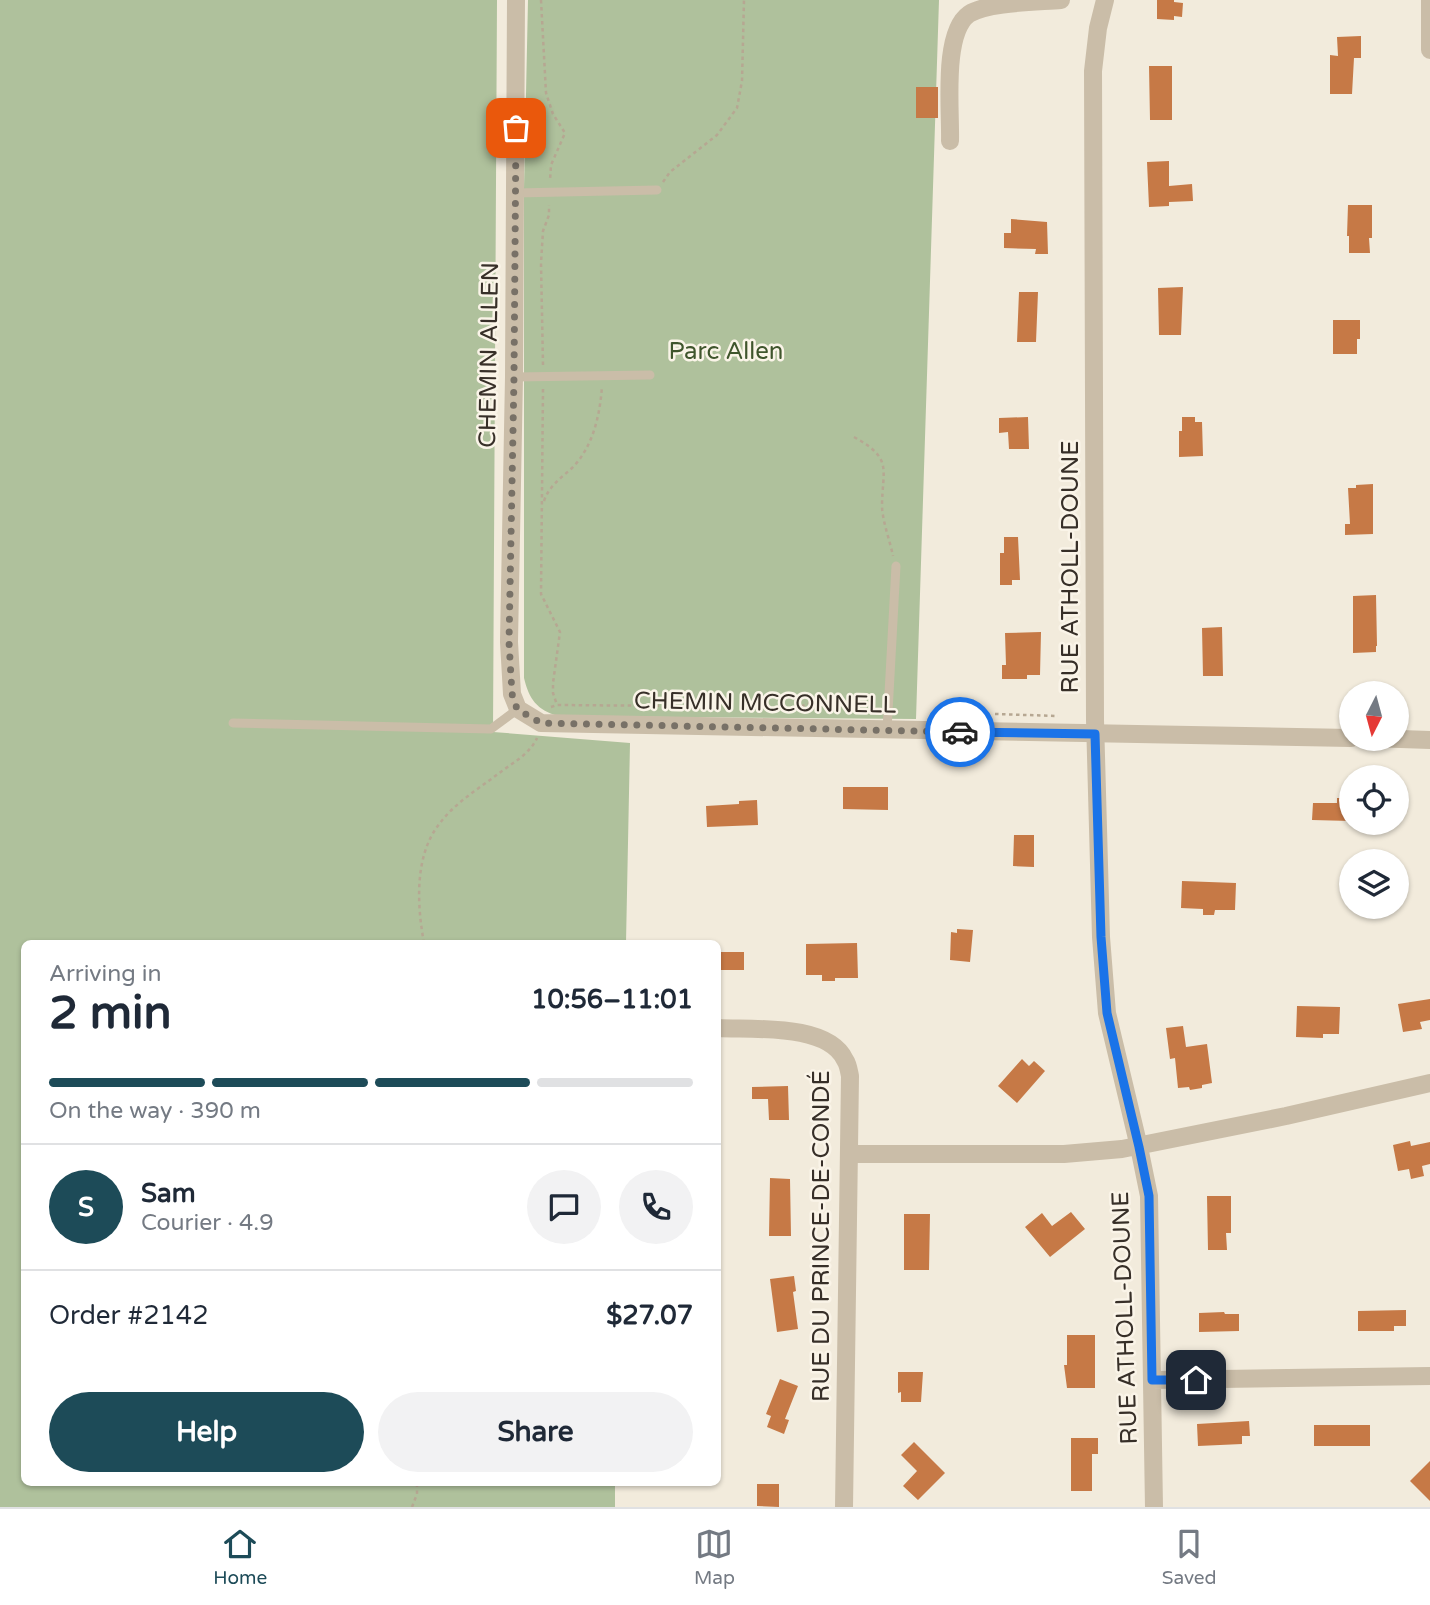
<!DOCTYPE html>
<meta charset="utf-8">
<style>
:root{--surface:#fff;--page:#f2f2f3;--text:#1f2937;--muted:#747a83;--line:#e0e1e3;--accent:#1d4b58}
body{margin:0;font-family:"Varela Round",sans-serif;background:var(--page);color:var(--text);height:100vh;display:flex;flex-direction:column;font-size:26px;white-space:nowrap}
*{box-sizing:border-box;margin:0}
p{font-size:23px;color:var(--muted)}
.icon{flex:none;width:38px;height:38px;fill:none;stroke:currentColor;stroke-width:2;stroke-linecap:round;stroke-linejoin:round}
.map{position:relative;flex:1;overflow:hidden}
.sheet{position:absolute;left:21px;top:940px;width:700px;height:546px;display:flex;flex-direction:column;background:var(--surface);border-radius:10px;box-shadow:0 2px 5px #0004}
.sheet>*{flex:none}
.needle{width:46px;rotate:186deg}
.fabs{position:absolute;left:1339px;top:681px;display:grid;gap:14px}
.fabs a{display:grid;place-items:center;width:70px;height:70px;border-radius:50%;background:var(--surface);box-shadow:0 2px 5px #0004;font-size:35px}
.pin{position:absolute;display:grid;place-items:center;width:60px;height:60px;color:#fff;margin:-30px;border-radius:14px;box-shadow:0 4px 10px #0006}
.courier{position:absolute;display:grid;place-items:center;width:70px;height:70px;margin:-35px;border:5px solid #1a73e8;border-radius:50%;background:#fff;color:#222;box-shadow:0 2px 9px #0007}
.overview em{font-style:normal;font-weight:700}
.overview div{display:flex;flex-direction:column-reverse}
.overview{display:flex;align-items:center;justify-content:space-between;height:119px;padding:0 28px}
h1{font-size:46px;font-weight:700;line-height:52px}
.bar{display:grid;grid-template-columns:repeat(4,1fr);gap:10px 7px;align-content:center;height:84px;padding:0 28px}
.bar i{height:9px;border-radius:5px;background:var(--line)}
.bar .on{background:var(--accent)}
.bar p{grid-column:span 4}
.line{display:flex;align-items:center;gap:18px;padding:0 28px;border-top:2px solid var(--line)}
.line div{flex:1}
.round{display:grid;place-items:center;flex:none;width:74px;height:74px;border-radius:37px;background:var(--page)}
.primary-button{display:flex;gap:14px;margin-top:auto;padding:14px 28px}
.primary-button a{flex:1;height:80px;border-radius:42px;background:var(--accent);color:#fff;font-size:28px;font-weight:700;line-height:80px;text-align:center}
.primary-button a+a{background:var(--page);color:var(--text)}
.dock{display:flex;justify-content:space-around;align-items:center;height:98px;border-top:2px solid var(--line);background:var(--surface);font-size:19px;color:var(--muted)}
.dock a{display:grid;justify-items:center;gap:4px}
.dock .on{color:var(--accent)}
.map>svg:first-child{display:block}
</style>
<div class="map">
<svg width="1430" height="1507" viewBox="0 0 1430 1507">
<rect width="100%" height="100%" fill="#f2ebdc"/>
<path fill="#afc19c" d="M0,0h497l-4,732 137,11 -4,200h-602v539h591v25h-615z
M528,0h411l-23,719 -358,-3c-21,-6 -29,-17 -34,-38v-490z"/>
<path fill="#c67946" d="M1157,0h17v2l9,1 -1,14 -8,-1v4l-17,-1z
M1361,36v22h-7l-2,36h-22v-39l8,1 -1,-19z
M1149,66h23v54h-22z
M916,87h22v31h-22z
M1169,161v25l23,-2 1,17 -24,1v4l-20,1 -2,-45z
M1348,205h24v33h-3l1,15h-21v-17h-2z
M1011,219l36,3 1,32h-13l1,-5 -32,-1v-15h7z
M1183,287l-2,48h-22l-1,-47z
M1019,292h19l-2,50h-19z
M1333,320h27v19h-3v15h-24z
M1028,417l1,32h-20l-1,-17 -9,1v-15z
M1182,417h13v5h7l1,34 -24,1v-26h3z
M1373,484v50l-28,1v-11h5l-2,-36h8v-3z
M1004,537h14l2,43h-8v5h-12v-32h4z
M1376,595l1,51h-1v6l-23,1v-57z
M1222,627l1,49h-20l-1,-48z
M1041,632l-1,43h-13v4h-25v-14h4l-1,-32z
M843,787h45v23l-45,-1z
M1337,798h14v23l-39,-1 1,-17h24z
M757,800l1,25 -51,2 -1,-21 33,-2v-3z
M1014,835h20v32l-21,-1z
M1182,881l54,2 -1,27h-20l-1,5h-11v-6l-22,-1z
M957,929l16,1 -3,32 -20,-2 1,-28 6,1z
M857,943l1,35h-23v3h-13v-6h-16v-31z
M718,952h26v18h-26z
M1430,999v21l-10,2 2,7 -19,3 -5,-28z
M1297,1006l43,1 -1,27h-16v4l-27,-1z
M1183,1026l3,21 21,-3 5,39 -10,2v3l-12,2 -1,-3 -11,1 -3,-30 -5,1 -4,-31z
M1022,1059l7,7 5,-5 11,10 -28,32 -19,-17z
M788,1086l1,34h-20l-1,-21h-16v-12z
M1410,1141l1,5 19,-4v22l-8,2 2,10 -13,3 -2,-10 -11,2 -5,-26z
M770,1178l20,1 1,57h-22z
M1207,1196h24v37h-5l1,17h-19z
M1071,1212l14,17 -35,28 -25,-30 17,-14 10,13z
M904,1214h26l-1,56h-25z
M794,1276l2,15 -3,1 5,37 -21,3 -7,-53z
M1406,1310v16h-12v5h-36v-20z
M1224,1312l1,2h14v17l-40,1v-19z
M1067,1335h28v53h-28l-3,-23h3z
M898,1372h25l-2,30h-20v-10l-3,1z
M780,1379l18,7 -13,33 4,1 -5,14 -17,-7 4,-11 -5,-2z
M1249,1421l1,15h-8v8l-44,2 -1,-22z
M1314,1425h56v21h-56z
M1071,1438h27v16h-6v37h-21z
M914,1442l31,31 -27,27 -15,-14 14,-15 -16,-16z
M1430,1461v40l-20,-20z
M757,1484h22v23l-22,-1z"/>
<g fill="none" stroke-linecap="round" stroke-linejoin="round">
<path stroke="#b6a792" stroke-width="2.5" stroke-dasharray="3.5 3.5" stroke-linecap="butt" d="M541,0l5,93 7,21 12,19 -14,32 -1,15
M663,182l7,-10 47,-37 20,-27 5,-27 2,-81
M543,365l-2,-102 2,-32 6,-16v-10
M543,389l-2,205 19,38 -7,51v10l4,12
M854,437c40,22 28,32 28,70 1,16 8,34 11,49
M544,501c5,-15 17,-23 28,-33 21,-21 28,-53 30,-82
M551,707l6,-2 122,1 25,3
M788,711l23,-8 66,2
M995,714l63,2
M424,943c-7,-38 -10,-88 16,-120 15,-20 38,-34 58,-49 14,-11 31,-19 39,-36
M412,1507l5,-13v-12"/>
<path stroke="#cabda8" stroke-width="9" d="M515,193l142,-3
M514,377l136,-2
M233,723l258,6 27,-20
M887,730l9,-164"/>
<path stroke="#cabda8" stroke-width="18" d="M1105,0l-7,28 -5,43 2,649 6,217 6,76 32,134 10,49 5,311
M1430,0v50
M950,141c1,-30 -8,-108 19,-127 19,-12 69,-12 92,-14
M718,1028c34,2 110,-5 127,32 3,4 4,11 5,16l-6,431
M850,1154h214l58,-5 164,-33 144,-33
M1152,1380l278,-4"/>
<path stroke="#cabda8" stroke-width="18" d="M516,0l-2,377 -5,265 3,52 6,15 23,14 810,15
M1371,738l59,2"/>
</g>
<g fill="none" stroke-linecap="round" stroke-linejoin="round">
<path stroke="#787167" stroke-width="7" stroke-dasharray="0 12.6" d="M516,128l-2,249 -5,265 3,52 5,15 24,14 419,9"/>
<path stroke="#1a73e8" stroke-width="9" d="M960,732l135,2 6,203 6,76 32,134 10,49 3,184h44"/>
</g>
<g text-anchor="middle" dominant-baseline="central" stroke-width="5" stroke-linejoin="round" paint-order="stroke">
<g font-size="24" fill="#3f552c" stroke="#faf4e8">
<text x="726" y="351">Parc Allen</text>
</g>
<g font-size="24" fill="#372f28" stroke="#faf4e8">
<text transform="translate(489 355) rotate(-89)">CHEMIN ALLEN</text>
<text transform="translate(1070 567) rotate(-90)">RUE ATHOLL-DOUNE</text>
<text transform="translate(765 703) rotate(1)">CHEMIN MCCONNELL</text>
<text transform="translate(821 1236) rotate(-90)">RUE DU PRINCE-DE-CONDÉ</text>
<text transform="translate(1125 1318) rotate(-92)">RUE ATHOLL-DOUNE</text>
</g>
</g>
</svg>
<div class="fabs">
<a><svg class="needle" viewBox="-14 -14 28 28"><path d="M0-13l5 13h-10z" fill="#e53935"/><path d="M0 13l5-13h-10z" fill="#747a83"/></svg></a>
<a><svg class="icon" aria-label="locate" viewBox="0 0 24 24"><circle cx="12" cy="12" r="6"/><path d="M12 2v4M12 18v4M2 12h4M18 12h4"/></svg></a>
<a><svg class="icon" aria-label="layers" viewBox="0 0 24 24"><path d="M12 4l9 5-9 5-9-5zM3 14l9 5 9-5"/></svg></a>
</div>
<div class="pin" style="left:516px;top:128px;background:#ea580c"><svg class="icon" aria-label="bag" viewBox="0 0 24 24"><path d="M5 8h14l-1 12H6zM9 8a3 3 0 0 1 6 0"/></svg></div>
<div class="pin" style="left:1196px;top:1380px;background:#1f2937"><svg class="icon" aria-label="home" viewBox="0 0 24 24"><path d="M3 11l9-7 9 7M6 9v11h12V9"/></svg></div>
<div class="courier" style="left:960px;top:732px"><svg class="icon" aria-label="car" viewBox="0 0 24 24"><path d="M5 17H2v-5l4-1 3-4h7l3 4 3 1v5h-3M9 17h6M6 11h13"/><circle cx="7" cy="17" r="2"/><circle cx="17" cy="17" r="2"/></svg></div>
<section class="sheet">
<div class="overview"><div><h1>2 min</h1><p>Arriving in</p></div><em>10:56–11:01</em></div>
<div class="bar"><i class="on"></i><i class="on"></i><i class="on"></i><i></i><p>On the way · 390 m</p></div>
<div class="line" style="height:126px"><b class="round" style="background:var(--accent);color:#fff">S</b><div><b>Sam</b><p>Courier · 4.9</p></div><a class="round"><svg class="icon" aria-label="chat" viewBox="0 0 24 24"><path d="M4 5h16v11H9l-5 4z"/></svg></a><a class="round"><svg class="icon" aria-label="phone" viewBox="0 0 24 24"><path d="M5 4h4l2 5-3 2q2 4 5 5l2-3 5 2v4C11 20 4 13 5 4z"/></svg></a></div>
<div class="line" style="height:91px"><div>Order #2142</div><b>$27.07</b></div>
<div class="primary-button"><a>Help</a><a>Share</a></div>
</section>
</div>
<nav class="dock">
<a class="on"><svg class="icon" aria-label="home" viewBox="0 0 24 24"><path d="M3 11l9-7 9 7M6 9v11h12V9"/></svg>Home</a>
<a><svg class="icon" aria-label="map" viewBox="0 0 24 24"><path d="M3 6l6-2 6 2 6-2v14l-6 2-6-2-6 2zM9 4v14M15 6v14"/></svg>Map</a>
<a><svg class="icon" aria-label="saved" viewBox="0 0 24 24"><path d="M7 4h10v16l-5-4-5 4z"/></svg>Saved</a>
</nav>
